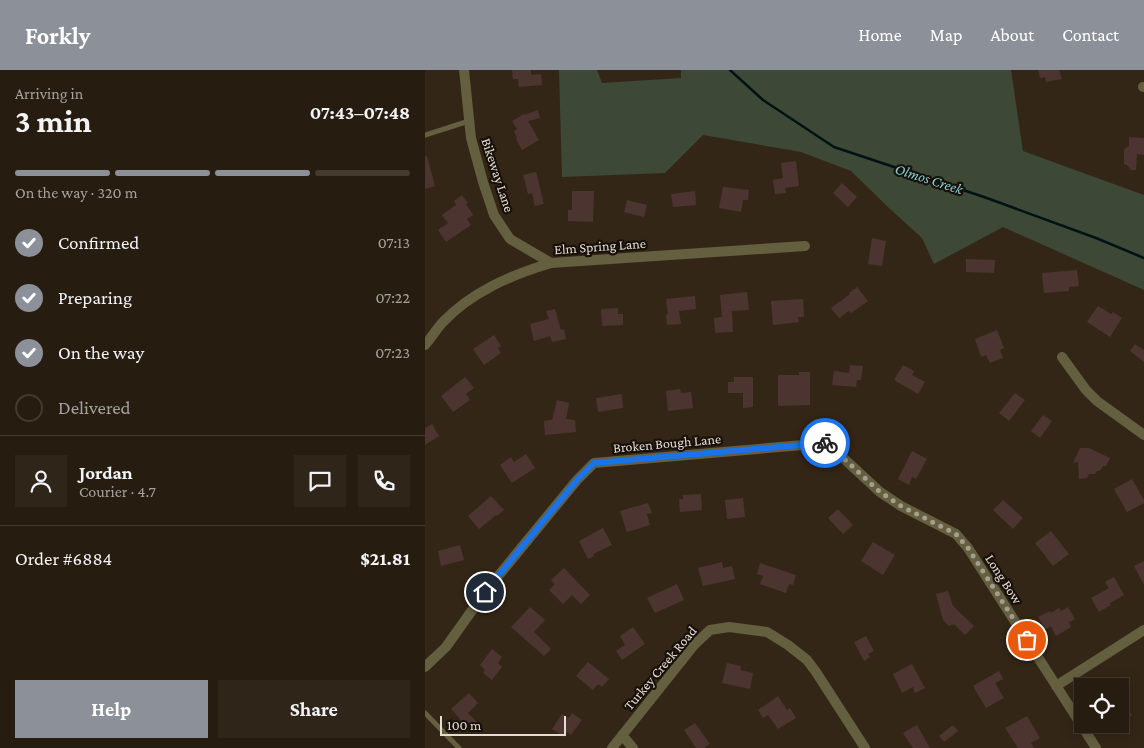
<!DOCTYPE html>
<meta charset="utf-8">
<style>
:root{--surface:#271c10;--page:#2f2519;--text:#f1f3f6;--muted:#a4a19f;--line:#433a30;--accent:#8c9099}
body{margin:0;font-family:"Crimson Pro",serif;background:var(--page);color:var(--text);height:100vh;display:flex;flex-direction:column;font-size:19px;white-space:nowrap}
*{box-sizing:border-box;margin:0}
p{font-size:16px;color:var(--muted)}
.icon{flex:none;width:28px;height:28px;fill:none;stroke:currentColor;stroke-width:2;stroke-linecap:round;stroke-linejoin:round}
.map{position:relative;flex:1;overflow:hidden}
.drawer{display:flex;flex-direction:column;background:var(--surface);width:425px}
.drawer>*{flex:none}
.controls{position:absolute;left:649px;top:608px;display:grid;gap:10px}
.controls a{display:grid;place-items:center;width:55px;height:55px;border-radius:0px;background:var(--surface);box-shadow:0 2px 12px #0003,0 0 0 1px var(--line);font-size:25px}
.scale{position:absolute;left:15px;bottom:12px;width:126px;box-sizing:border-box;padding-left:5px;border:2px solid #e5dcd2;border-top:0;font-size:14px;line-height:18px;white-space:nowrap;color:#e5dcd2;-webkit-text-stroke:4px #17110a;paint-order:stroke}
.pin{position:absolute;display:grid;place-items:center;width:42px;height:42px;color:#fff;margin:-21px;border:2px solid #fff;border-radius:50%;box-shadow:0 1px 5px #0007}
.courier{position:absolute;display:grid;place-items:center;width:50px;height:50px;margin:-25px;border:4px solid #1a73e8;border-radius:50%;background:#fff;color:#222;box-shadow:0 1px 6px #0007}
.head em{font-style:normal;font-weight:700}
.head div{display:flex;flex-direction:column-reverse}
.head{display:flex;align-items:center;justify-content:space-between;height:85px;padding:0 15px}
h1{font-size:32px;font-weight:700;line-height:38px}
.bar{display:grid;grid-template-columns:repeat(4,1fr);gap:8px 5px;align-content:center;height:60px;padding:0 15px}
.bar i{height:6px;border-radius:4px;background:var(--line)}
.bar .selected{background:var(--accent)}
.bar p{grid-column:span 4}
.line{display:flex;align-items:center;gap:12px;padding:0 15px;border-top:1px solid var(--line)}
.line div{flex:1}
.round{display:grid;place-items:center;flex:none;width:52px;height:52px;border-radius:0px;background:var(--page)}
ol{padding:0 15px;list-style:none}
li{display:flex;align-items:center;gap:15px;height:55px}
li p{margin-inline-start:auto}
li .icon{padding:5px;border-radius:50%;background:var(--accent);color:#fff;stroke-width:4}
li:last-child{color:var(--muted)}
li i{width:28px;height:28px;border:2px solid var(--line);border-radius:50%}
.button{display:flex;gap:10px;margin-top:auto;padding:10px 15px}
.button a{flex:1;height:58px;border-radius:0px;background:var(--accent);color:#fff;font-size:20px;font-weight:700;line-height:58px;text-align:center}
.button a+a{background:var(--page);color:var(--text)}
header{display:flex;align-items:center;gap:30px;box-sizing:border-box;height:70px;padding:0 25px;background:var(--accent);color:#fff}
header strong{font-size:24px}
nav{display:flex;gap:28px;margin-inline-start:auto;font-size:18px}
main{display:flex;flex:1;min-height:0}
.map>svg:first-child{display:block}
</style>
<header>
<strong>Forkly</strong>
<nav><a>Home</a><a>Map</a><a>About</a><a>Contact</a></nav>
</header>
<main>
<section class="drawer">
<div class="head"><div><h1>3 min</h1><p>Arriving in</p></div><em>07:43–07:48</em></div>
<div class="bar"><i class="selected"></i><i class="selected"></i><i class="selected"></i><i></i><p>On the way · 320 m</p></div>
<ol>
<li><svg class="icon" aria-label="check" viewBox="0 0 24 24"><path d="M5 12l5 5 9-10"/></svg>Confirmed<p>07:13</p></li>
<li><svg class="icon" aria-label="check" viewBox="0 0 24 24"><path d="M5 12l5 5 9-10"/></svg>Preparing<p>07:22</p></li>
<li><svg class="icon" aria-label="check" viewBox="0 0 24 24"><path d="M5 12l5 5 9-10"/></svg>On the way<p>07:23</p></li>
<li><i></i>Delivered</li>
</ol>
<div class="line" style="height:90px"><a class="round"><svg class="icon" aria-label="person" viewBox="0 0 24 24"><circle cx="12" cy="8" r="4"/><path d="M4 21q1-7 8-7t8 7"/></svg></a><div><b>Jordan</b><p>Courier · 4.7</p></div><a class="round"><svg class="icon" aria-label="chat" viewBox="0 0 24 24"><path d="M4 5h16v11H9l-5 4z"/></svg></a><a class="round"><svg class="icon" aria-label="phone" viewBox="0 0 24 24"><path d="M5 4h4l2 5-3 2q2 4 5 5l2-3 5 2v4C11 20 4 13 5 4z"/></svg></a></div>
<div class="line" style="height:65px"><div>Order #6884</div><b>$21.81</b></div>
<div class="button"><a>Help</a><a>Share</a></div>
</section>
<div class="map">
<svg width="719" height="678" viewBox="0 0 719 678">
<rect width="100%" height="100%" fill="#342616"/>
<path fill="#3d4837" d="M134,0h38l5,13 79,-5v-8h330l12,81 121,44v95l-141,-63 -69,37 -12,-26 -32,-29 -39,-38 -50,-19 -98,-17 -38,38 -103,4z"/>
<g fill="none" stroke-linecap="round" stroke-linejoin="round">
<path stroke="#001314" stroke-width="2.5" d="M305,0l33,30 71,47 150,50 112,41 48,20"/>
</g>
<path fill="#4c3530" d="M87,0h19v5l10,-1 1,11 -23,2 -1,-8h-5z
M613,0h21l3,9 -16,3 -1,-5 -5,1z
M113,40l2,8 -12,3 11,19 -17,10 -6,-11 1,-1 -3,-7 3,-2 -5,-8 12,-7v1z
M704,67l15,1v17l-7,-1 -1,16h-5l-4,-5 -3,-1v-15l5,-3z
M0,86h2l8,30 -10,3z
M371,91l3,25 -14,2 1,5 -11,1 -2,-14 10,-2 -2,-15z
M111,102l8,32 -9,2 -3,-13 -4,1 -5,-19z
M417,113l15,14 -9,10 -15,-14z
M298,117l26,3 -1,10h-5l-2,12 -22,-4z
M147,121h22l-1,31 -25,-1v-11h4z
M270,121l1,14 -23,2 -2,-13z
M37,125l6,8 -2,1 7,11 -6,4 4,6 -25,17 -8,-12 10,-7 -6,-8 14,-10 -2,-4z
M202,130l20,5 -3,12 -20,-5z
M447,168l14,3 -4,25 -14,-2z
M541,189l29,1 -1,13 -28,-1z
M652,200l2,16 -10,1v4l-25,2 -2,-20z
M432,217l11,14 -17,12 -2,-2 -10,7 -8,-10 19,-14 -1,-1z
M322,222l2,18 -17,1 1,21 -18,1 -1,-15 8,-1 -2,-22z
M270,226l1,13 -17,2 2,13 -14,1 -1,-10 2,-1 -2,-15z
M378,229l1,18h-6l1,5 -26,3 -2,-24z
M673,236l13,8 2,-2 9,6 -12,19 -23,-15z
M193,238v6h5v11l-21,1 -1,-17z
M130,239l6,21 3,-1 2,10 -14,3 -2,-6 -16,5 -4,-17 19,-5 -3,-8z
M572,260l7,18 -4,2 3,8 -13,5 -4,-8 -5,2 -6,-18z
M69,265l7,11 -3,2 3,5 -17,12 -11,-16z
M710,274l9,6v12l-14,-11z
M425,295l13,1 -2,14h-4l-1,7 -24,-2 2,-14 15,2z
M478,295l11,6 -2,4 13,7 -7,12 -24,-14z
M374,302h11v33l-32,1v-31h21z
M40,307l9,11 -8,6 4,6 -17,12 -12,-16z
M309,307h19v30l-10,1v-15h-15v-11h6z
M255,319l1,4 10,-1 2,16 -25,3 -2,-20z
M590,323l10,7 -16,21 -10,-8z
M197,324l1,14 -25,4 -2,-14z
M132,330l12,3 -3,16 9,1 1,12 -31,3 -1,-14 8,-1z
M618,345l9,6 -12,17 -9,-7z
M7,354l7,12 -14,9v-17z
M655,378h9l21,10 -4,8h-3l-3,5h-3l-2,3h-6l-2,4 -8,1 -1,-17 -5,1z
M487,381l15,8 -11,20 -4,-2 -3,8 -11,-6z
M101,384l9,14 -23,15 -12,-18 11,-8 3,5z
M707,409l12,21v3l-17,9 -13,-23z
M276,424l1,16 -22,2 -1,-13h4v-4z
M66,426l13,14 -7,6 -1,-1 -17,14 -11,-13z
M318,428l2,19 -18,2 -2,-19z
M578,430l20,18 -10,11 -20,-19z
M223,433l4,10 -5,1 3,11 -23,7 -7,-21z
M413,439l15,16 -10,9 -15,-16z
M178,458l9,17 -19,9 1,2 -6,3 -9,-18z
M626,461l18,23 -16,12 -18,-23z
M448,472l22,13 -12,20 -22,-14z
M35,475l4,15 -23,6 -3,-15z
M719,491v24l-10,-19z
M297,492l1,6 9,-2 3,13 -32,7 -5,-18z
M335,493l36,12 -3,10 -4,-1 -3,9 -26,-9 3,-8 -6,-2z
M139,498l26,27 -9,9 -9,-9 -9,9 -14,-14 6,-6 -4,-4z
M689,507l10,18 -14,8 1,2 -12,7 -8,-14 18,-10 -4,-6z
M252,514l7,16 -29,13 -8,-15z
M523,521l5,15 21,20 -9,9 -11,-11 -5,2 -6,-6 -7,-26z
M105,537l15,13 -11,12 17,17 -7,7 -33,-29z
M643,537l7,12 -6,3 2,5 -15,9 -5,-10 -6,4 -7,-13 12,-6 1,2 8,-5 2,3z
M208,557l12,17 -23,16 -6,-9 9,-6 -5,-9z
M441,566l8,15 -6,3 2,3 -6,4 -10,-19z
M67,579l10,8 -4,6 4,4 -10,13 -9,-7 2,-3 -5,-5z
M163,592l21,17 -7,8 -4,-3 -5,6 -17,-14z
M302,593l14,3 -1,4 13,3 -3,16 -28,-6z
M487,594l13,24 -10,5 -2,-6 -11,6 -9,-19z
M574,601l4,8 -8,4 9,15 -18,10 -13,-22z
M44,623l9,10 -10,10 9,9 -8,7 -18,-20z
M353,626l9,14 3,-2 6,10 -18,11 -10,-14 -5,3 -5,-8z
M695,629l12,16 -12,8z
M147,643l10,7 -11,15 -4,-3 -3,5 -12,-8 10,-15 7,4z
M602,646l13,22 -9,5 3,5h-16l-13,-20z
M270,653l15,21 -6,4h-8l-12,-18z
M492,655l13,23h-17l-10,-15z
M528,655l5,6 -14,11 -5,-6z"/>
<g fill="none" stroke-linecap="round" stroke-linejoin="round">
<path stroke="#635f3f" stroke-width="5" d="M0,65l44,-14
M0,643l34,35"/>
<path stroke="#635f3f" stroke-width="10" d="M39,0l7,68 12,44 11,33 16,24 41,24
M718,17h1
M0,275c6,-7 11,-15 17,-22 29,-31 69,-48 109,-60l254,-17
M637,287l24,33 11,11 47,34
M0,597l21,-20 39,-55 92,-112 17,-17 233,-20 53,49 21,14 55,28 12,14 128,200
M631,616l88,-56
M197,665l11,13
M187,678l83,-104 15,-14 19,-3 38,5 21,13 19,15 9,12 49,76"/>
</g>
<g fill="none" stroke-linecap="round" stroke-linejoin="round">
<path stroke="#a79c90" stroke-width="5" stroke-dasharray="0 9" d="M400,373h2l53,49 21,14 55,28 12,14 59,92"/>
<path stroke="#1a73e8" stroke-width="6" d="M60,522l92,-112 17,-17 231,-20"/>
</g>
<g text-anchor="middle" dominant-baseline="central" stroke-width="4.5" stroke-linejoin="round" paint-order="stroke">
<g font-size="14" fill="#e5dcd2" stroke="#17110a">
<text transform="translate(73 105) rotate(72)">Bikeway Lane</text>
<text transform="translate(175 176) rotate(-4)">Elm Spring Lane</text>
<text transform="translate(242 373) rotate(-5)">Broken Bough Lane</text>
<text transform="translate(579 509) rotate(57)">Long Bow</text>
<text transform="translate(235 598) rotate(-50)">Turkey Creek Road</text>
</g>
<g font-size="15" font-style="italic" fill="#80cfd2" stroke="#17110a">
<text transform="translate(504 109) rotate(18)">Olmos Creek</text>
</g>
</g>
</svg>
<div class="controls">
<a><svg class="icon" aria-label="locate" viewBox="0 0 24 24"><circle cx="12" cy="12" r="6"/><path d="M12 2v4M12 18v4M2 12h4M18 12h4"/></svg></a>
</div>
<div class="scale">100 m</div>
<div class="pin" style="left:602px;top:570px;background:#ea580c"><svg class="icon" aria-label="bag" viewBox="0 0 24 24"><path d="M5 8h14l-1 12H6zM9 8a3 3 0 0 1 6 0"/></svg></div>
<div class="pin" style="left:60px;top:522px;background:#1f2937"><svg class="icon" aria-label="home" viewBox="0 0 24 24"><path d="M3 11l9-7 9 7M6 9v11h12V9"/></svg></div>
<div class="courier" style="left:400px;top:373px"><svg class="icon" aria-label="bike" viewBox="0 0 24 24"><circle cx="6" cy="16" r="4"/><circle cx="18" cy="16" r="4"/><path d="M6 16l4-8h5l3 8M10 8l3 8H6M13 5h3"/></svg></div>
</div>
</main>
